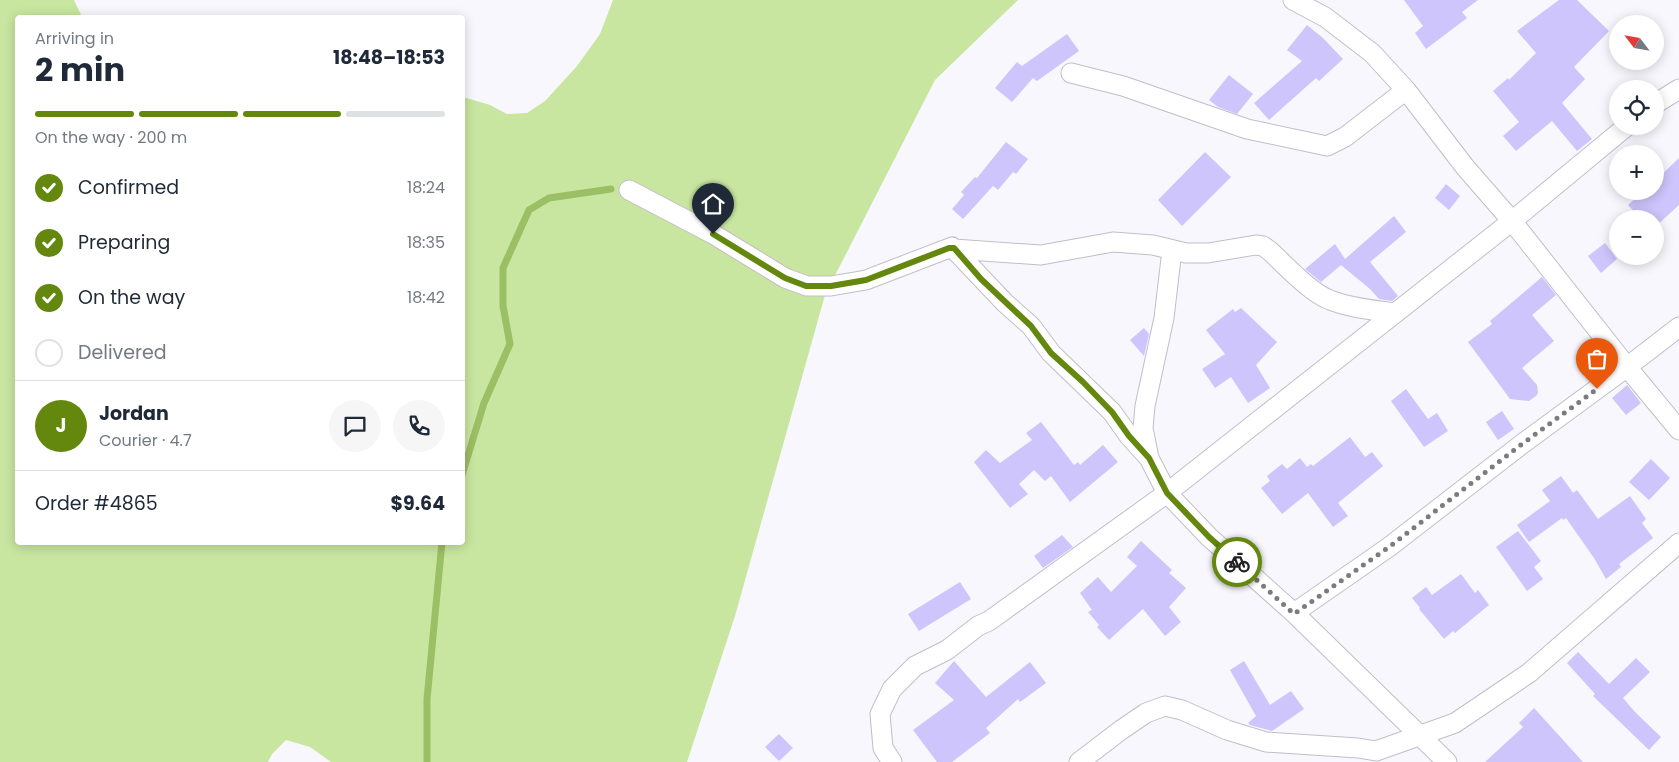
<!DOCTYPE html>
<meta charset="utf-8">
<style>
:root{--surface:#fff;--page:#f6f6f7;--text:#1f2937;--muted:#747a83;--line:#e0e1e3;--accent:#63880d}
body{margin:0;font-family:Poppins,sans-serif;background:var(--page);color:var(--text);height:100vh;display:flex;flex-direction:column;font-size:19px;white-space:nowrap}
*{box-sizing:border-box;margin:0}
p{font-size:16px;color:var(--muted)}
.icon{flex:none;width:28px;height:28px;fill:none;stroke:currentColor;stroke-width:2;stroke-linecap:round;stroke-linejoin:round}
.map{position:relative;flex:1;overflow:hidden}
.sheet{position:absolute;left:15px;top:15px;width:450px;height:530px;display:flex;flex-direction:column;background:var(--surface);border-radius:5px;box-shadow:0 2px 12px #0003}
.sheet>*{flex:none}
.needle{width:32px;rotate:301deg}
.tools{position:absolute;left:1609px;top:15px;display:grid;gap:10px}
.tools a{display:grid;place-items:center;width:55px;height:55px;border-radius:50%;background:var(--surface);box-shadow:0 2px 12px #0003;font-size:25px}
.pin{position:absolute;display:grid;place-items:center;width:42px;height:42px;color:#fff;margin:-51px -21px;border-radius:50% 50% 50% 0;rotate:-45deg;box-shadow:0 0 5px #0007}
.pin .icon{rotate:45deg}
.courier{position:absolute;display:grid;place-items:center;width:50px;height:50px;margin:-25px;border:4px solid #63880d;border-radius:50%;background:#fff;color:#222;box-shadow:0 1px 6px #0007}
.overview em{font-style:normal;font-weight:700}
.overview div{display:flex;flex-direction:column-reverse}
.overview{display:flex;align-items:center;justify-content:space-between;height:85px;padding:0 20px}
h1{font-size:32px;font-weight:700;line-height:38px}
.bar{display:grid;grid-template-columns:repeat(4,1fr);gap:8px 5px;align-content:center;height:60px;padding:0 20px}
.bar i{height:6px;border-radius:4px;background:var(--line)}
.bar .selected{background:var(--accent)}
.bar p{grid-column:span 4}
.line{display:flex;align-items:center;gap:12px;padding:0 20px;border-top:1px solid var(--line)}
.line div{flex:1}
.round{display:grid;place-items:center;flex:none;width:52px;height:52px;border-radius:26px;background:var(--page)}
ol{padding:0 20px;list-style:none}
li{display:flex;align-items:center;gap:15px;height:55px}
li p{margin-inline-start:auto}
li .icon{padding:5px;border-radius:50%;background:var(--accent);color:#fff;stroke-width:4}
li:last-child{color:var(--muted)}
li i{width:28px;height:28px;border:2px solid var(--line);border-radius:50%}
.map>svg:first-child{display:block}
</style>
<div class="map">
<svg width="1679" height="762" viewBox="0 0 1679 762">
<rect width="100%" height="100%" fill="#f8f7fd"/>
<path fill="#c8e6a0" d="M0,0h74l8,17 -64,1v524h444l1,-445 27,8 17,9 20,-1 18,-12 32,-35 23,-32 13,-34h405l-83,80 -110,215 -90,321 -48,146h-356l-21,-15 -24,-7 -14,14 -4,8h-268z"/>
<g fill="none" stroke-linecap="round" stroke-linejoin="round">
<path stroke="#9bbf64" stroke-width="7" d="M462,475l22,-72 26,-59 -7,-38v-38l26,-58 20,-12 62,-9
M427,762v-63l15,-157"/>
</g>
<path fill="#cdc5fb" d="M1404,0h74l-16,12 5,6 -41,31 -11,-16 8,-7z
M1559,0h18l32,31 -35,36 11,12 -23,24 30,36 -15,12 -25,-30 -36,30 -13,-15 16,-14 -26,-31 15,-13 1,2 27,-27 -19,-22z
M1307,25l16,13 20,21 -24,22 -3,-3 -47,42 -15,-17 48,-42 -15,-11z
M1067,34l12,17 -42,30 -4,-3 -21,24 -17,-14 22,-26 5,4z
M1229,75l24,19 -16,20 -19,-7 -9,-7z
M1006,142l22,17 -12,15 -3,-2 -15,18 -5,-4 -30,33 -11,-10 12,-14 -3,-3 14,-15 2,1z
M1205,152l26,25 -49,49 -24,-26z
M1679,158v47l-24,22v-8h-14l-13,-14 14,-13 13,-1v-10z
M1446,184l14,12 -11,14 -14,-12z
M1394,216l12,16 -36,30 28,34 -6,5 -13,-2 -9,-10 -29,-24 -20,17 -16,-13 30,-25 10,15z
M1605,243l12,16 -16,14 -13,-17z
M1542,277l14,18 -24,20 22,26 -32,27 15,17 1,8 -2,3 -7,5 -19,-2 -42,-57 24,-18 -2,-3z
M1241,308l36,34 -21,23 14,23 -22,15 -17,-26 -16,11 -13,-19 23,-15 -19,-24 27,-21 2,3z
M1144,328l5,6 -5,22 -14,-16z
M1627,385l14,18 -15,12 -14,-17z
M1406,389l22,30 9,-6 11,18 -24,16 -33,-46z
M1502,411l12,18 -16,11 -12,-18z
M1041,422l33,43 4,-3 2,3 23,-20 15,17 -48,40 -19,-26 -6,5 -11,-11 -15,14 9,10 -18,14 -36,-46 12,-12 14,13 32,-23 -6,-7z
M1350,437l15,20 7,-5 11,14 -45,37 10,13 -15,11 -25,-34 -26,21 -21,-26 9,-7 -3,-5 15,-12 5,5 13,-11 7,9 4,-3 2,2z
M1651,459l19,19 -21,22 -20,-18z
M1561,476l12,17 4,-3 21,29 32,-23 16,23 -4,4 11,15 -34,26 2,3 -15,12 -12,-21 -28,-40 -3,2 -1,-2 -33,24 -12,-17 33,-24 -8,-11z
M1518,531l23,30 -7,6 9,12 -16,12 -31,-44z
M1062,535l11,12 -30,21 -9,-12z
M1141,541l31,29 -3,3 17,15 -17,19 12,15 -16,14 -22,-27 -34,31 -12,-13 2,-2 -11,-13 4,-2 -12,-17 18,-16 13,15 26,-26 -10,-9z
M1461,574l14,19 3,-3 11,15 -34,28 -2,-2 -9,8 -25,-30 1,-1 -8,-10 14,-11 6,8z
M960,582l11,17 -52,32 -11,-17z
M1578,652l31,32 27,-26 14,14 -27,26 12,14 26,25 -12,13 -56,-54 2,-2 -28,-31z
M954,661l32,36 44,-35 16,21 -26,19 -2,-3 -32,29 4,5 -38,29h-15l-24,-32 41,-30 -19,-17z
M1244,661l26,44 21,-14 13,18 -32,22 -22,-6 -2,-2 8,-7 -26,-46z
M1534,708l49,54h-98l38,-35 -4,-4z
M779,734l14,14 -14,13 -14,-14z"/>
<g fill="none" stroke-linecap="round" stroke-linejoin="round">
<g stroke="#c0bfc9" stroke-width="21">
<path id="street" d="M1293,0l32,17 47,36 34,37 59,77 47,54 115,146 52,63
M1071,73l52,13 124,43 80,17 18,-9 61,-47
M1655,104l24,-15
M629,190l84,44 72,44 22,8h24l35,-6 86,-33 53,56 26,23 20,27 61,59 17,24 20,22 18,35 345,-272 115,-95
M954,249l87,6 72,-13 40,3 33,8h22l48,-8 7,1 7,5c16,15 41,42 60,49 20,8 44,10 65,13
M1149,458l-6,-30 2,-22 19,-88 8,-68
M1294,613l95,-66 133,-103 105,-77 52,-40
M892,762l-9,-14 -3,-34 12,-25 23,-23 32,-16 31,-24 11,-5 178,-128 42,44 85,76 153,149
M1079,762l42,-32 25,-17 19,-7 17,4 45,20 39,12 92,6 18,3 79,-28 74,-50 150,-130"/>
</g>
<use href="#street" stroke="#fff" stroke-width="19"/>
</g>
<g fill="none" stroke-linecap="round" stroke-linejoin="round">
<path stroke="#7b7b80" stroke-width="5" stroke-dasharray="0 9" d="M1237,562l57,52 95,-67 133,-103 75,-55"/>
<path stroke="#63880d" stroke-width="6" d="M713,234l72,44 21,8h25l35,-6 83,-32h5l27,31 50,47 20,27 32,29 29,30 17,24 20,22 18,35 42,44 28,25"/>
</g>
</svg>
<div class="tools">
<a><svg class="needle" viewBox="-14 -14 28 28"><path d="M0-13l5 13h-10z" fill="#e53935"/><path d="M0 13l5-13h-10z" fill="#747a83"/></svg></a>
<a><svg class="icon" aria-label="locate" viewBox="0 0 24 24"><circle cx="12" cy="12" r="6"/><path d="M12 2v4M12 18v4M2 12h4M18 12h4"/></svg></a>
<a>+</a>
<a>−</a>
</div>
<div class="pin" style="left:1597px;top:389px;background:#ea580c"><svg class="icon" aria-label="bag" viewBox="0 0 24 24"><path d="M5 8h14l-1 12H6zM9 8a3 3 0 0 1 6 0"/></svg></div>
<div class="pin" style="left:713px;top:234px;background:#1f2937"><svg class="icon" aria-label="home" viewBox="0 0 24 24"><path d="M3 11l9-7 9 7M6 9v11h12V9"/></svg></div>
<div class="courier" style="left:1237px;top:562px"><svg class="icon" aria-label="bike" viewBox="0 0 24 24"><circle cx="6" cy="16" r="4"/><circle cx="18" cy="16" r="4"/><path d="M6 16l4-8h5l3 8M10 8l3 8H6M13 5h3"/></svg></div>
<section class="sheet">
<div class="overview"><div><h1>2 min</h1><p>Arriving in</p></div><em>18:48–18:53</em></div>
<div class="bar"><i class="selected"></i><i class="selected"></i><i class="selected"></i><i></i><p>On the way · 200 m</p></div>
<ol>
<li><svg class="icon" aria-label="check" viewBox="0 0 24 24"><path d="M5 12l5 5 9-10"/></svg>Confirmed<p>18:24</p></li>
<li><svg class="icon" aria-label="check" viewBox="0 0 24 24"><path d="M5 12l5 5 9-10"/></svg>Preparing<p>18:35</p></li>
<li><svg class="icon" aria-label="check" viewBox="0 0 24 24"><path d="M5 12l5 5 9-10"/></svg>On the way<p>18:42</p></li>
<li><i></i>Delivered</li>
</ol>
<div class="line" style="height:90px"><b class="round" style="background:var(--accent);color:#fff">J</b><div><b>Jordan</b><p>Courier · 4.7</p></div><a class="round"><svg class="icon" aria-label="chat" viewBox="0 0 24 24"><path d="M4 5h16v11H9l-5 4z"/></svg></a><a class="round"><svg class="icon" aria-label="phone" viewBox="0 0 24 24"><path d="M5 4h4l2 5-3 2q2 4 5 5l2-3 5 2v4C11 20 4 13 5 4z"/></svg></a></div>
<div class="line" style="height:65px"><div>Order #4865</div><b>$9.64</b></div>
</section>
</div>
